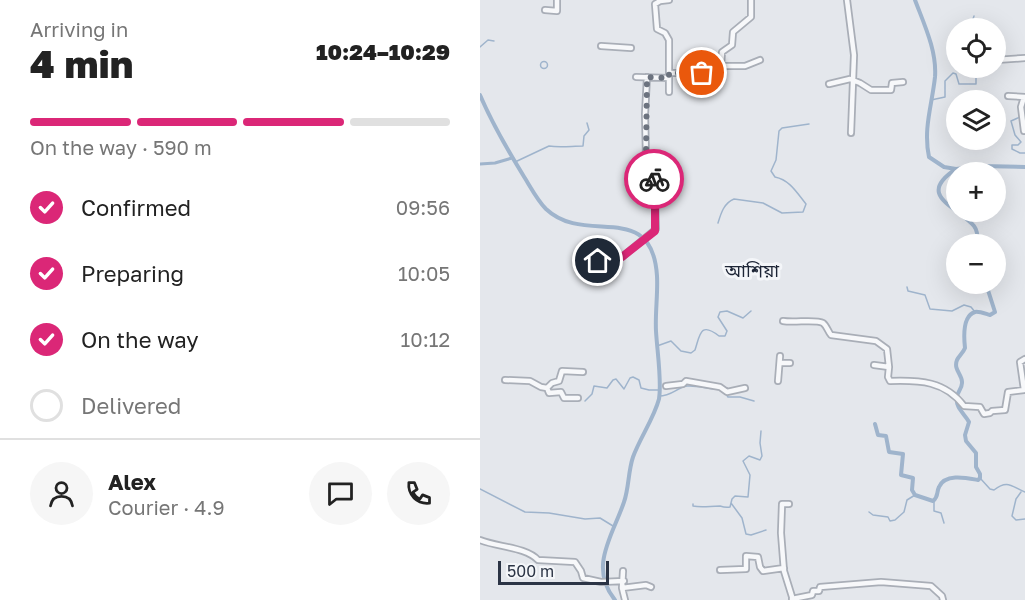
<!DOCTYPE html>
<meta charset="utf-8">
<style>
:root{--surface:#fff;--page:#f6f6f6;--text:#222;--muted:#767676;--line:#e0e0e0;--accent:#db2777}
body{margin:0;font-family:"Golos Text","Noto Sans Bengali",sans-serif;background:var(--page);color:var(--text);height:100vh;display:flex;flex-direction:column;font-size:22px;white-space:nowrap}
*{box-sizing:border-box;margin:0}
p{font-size:20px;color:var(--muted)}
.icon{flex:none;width:33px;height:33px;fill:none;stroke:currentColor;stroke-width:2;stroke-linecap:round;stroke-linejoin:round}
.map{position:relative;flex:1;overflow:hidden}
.panel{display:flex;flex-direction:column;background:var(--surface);width:480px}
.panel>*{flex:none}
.buttons{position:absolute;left:466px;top:18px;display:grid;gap:12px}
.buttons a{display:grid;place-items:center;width:60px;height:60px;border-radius:50%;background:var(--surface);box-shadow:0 6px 24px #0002;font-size:30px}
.scale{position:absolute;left:18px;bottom:15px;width:111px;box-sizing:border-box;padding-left:6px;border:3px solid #2b3445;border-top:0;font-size:16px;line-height:21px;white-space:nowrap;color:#2b3445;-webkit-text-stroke:4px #f4f6f9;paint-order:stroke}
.pin{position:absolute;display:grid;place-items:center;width:51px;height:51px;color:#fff;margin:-26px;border:3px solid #fff;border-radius:50%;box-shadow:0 2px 6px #0007}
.courier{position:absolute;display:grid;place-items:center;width:60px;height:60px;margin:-30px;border:4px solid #db2777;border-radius:50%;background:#fff;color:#222;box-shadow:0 2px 8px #0007}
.headline em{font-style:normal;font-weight:800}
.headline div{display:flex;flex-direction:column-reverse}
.headline{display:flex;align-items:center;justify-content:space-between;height:102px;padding:0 30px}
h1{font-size:39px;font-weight:800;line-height:45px}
.bar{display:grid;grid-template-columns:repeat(4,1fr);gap:9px 6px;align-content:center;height:72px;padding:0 30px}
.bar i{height:8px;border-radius:4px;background:var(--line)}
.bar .current{background:var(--accent)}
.bar p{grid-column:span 4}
.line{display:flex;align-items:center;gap:15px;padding:0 30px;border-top:2px solid var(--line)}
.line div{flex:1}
.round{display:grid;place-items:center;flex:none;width:63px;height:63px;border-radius:32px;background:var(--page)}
ol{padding:0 30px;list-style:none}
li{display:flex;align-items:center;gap:18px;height:66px}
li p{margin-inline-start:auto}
li .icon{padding:6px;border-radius:50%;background:var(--accent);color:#fff;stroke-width:4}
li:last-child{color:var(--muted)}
li i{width:33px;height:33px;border:3px solid var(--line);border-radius:50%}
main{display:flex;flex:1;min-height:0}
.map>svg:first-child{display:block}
</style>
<main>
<section class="panel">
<div class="headline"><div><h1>4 min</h1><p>Arriving in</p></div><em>10:24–10:29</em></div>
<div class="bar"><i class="current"></i><i class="current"></i><i class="current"></i><i></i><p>On the way · 590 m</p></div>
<ol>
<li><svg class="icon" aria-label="check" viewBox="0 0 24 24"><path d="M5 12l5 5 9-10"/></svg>Confirmed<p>09:56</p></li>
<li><svg class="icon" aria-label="check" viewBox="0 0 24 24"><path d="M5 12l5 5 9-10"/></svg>Preparing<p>10:05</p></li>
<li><svg class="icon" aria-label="check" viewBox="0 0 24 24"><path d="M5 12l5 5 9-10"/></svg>On the way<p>10:12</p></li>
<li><i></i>Delivered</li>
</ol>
<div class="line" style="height:108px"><a class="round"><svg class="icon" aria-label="person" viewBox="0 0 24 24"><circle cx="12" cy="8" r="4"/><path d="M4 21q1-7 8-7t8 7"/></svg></a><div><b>Alex</b><p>Courier · 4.9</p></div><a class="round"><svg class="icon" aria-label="chat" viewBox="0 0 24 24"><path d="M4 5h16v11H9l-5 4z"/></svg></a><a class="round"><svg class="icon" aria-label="phone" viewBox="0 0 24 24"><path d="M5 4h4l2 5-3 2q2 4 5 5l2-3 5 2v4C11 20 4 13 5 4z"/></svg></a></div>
</section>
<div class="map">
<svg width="545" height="600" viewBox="0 0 545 600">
<rect width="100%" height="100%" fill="#e4e7ec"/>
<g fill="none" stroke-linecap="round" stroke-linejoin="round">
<path stroke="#9fb4cc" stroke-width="1.5" d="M492,28l-1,-3 3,-9
M0,47l8,-7 6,1
M60.5 65a3.5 3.5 0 1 1 7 0a3.5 3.5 0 1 1-7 0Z
M451,100l14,-3v-16l8,-8 3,1 3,10h17v-13l-5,-3
M540,117l-9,4 4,14 6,7 -3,3h-6v4l8,4h5
M35,162l34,-16c11,2 23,0 34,0l1,-10 5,-6 -2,-7
M238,223c3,-10 6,-20 16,-24l29,4 19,10 21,-1 3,-8c-9,-11 -16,-24 -31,-27l-4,-6 5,-11 3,-29 3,-3 27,-4
M427,287l1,4 17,4 5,14 22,2 12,-6 7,2 4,5
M177,346l14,-5 10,10 10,2 4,-3c5,-15 5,-29 24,-14h6l2,-5 -9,-14 2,-5 7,-1 16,7 8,-7
M246,394l2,3h12l14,4
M179,396c13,0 17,-8 28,-10 10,-1 21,3 31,3
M105,401l7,-7 2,-8 13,2 6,-8 3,-1 8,10 6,-11 3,-1 6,3 2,8 8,2h10
M500,478l10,11 4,1c14,-11 18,-3 31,2
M0,489l45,23 24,1 36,6 15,-1 13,8
M541,492l-5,7 -4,17 4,4 9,-1
M454,500v11l7,2 3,10
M251,503l11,15 4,16 5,1 15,-5
M213,504v2c9,2 17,0 27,0 3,1 6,2 10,1l2,-8 3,-3 13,1 2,-22 -7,-14 6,-5 11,4 2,-4 -2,-13 1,-12
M389,512l4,3 15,2 2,4 5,-1 9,-8 3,-12 8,-5"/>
<path stroke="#9fb4cc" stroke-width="3" d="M0,164l15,-1 17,-5"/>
<path stroke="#9fb4cc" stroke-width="4" d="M435,0c9,24 22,51 20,77 -3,28 -12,52 -6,80l15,10 12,2 25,-3 44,1
M0,95c12,28 27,54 43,80 7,11 14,25 23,34 40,38 106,-11 111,67 1,18 -2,37 -1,55 1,19 6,50 3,68 -5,19 -19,39 -26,58 -5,15 -4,31 -9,45 -11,33 -36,65 -9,98
M476,169c-41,27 1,37 18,57 4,5 4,13 4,18
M395,424l3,11 8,1 3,16 14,2 -2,21 12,3 -1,12 3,5 18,6c6,-5 3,-8 6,-14 6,-14 28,-9 39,-7l2,-2v-4l-4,-7v-14l-10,-12 -1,-6 4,-13c-4,-8 -14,-14 -12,-25 0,-5 5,-8 5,-14 1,-8 -9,-13 -5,-23 2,-4 6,-7 8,-12 -1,-9 -3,-32 10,-36 4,-1 11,2 15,3l5,-3 -9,-28"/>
<g stroke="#a9aeb7" stroke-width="8">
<path id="minor" d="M271,0v17l-18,15 -1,13 -10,7 -1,14h24l15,-6
M367,0l7,55 -3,78
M65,10l12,1v-11
M121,46l30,2
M516,60l29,-2
M498,68h6
M189,73h33
M156,77l33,1
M349,84l21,-5 10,4 11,7h20l1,-7 11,-1
M189,92v-52l-4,-7 -8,-4 -2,-25 5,-3 9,-1
M528,96l17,1
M544,97l-3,10 3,24
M118,261l24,-4 34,-28 -1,-30 1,-4 6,-3 1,-11 -9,-2 -3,-17 -5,-5 -1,-43 2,-37
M303,321c11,2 33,-2 40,2 4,3 5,9 8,12l45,6 11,8 2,18
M300,363h10
M394,365l15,2 -1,10 2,4c30,-1 55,0 74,25l16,1 4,7 6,-1 2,-2 13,-1 3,-18 16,-2 -4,-28 5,-3
M25,380l25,1 11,6 6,1 5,-5 7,-2 3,-10 21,1
M298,381l2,-25
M186,386l17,-2 3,-3 34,6 7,5 18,-4
M67,388l2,5 12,-1 3,6h14
M309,504h-7l-1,29 3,38 9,29
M0,540c17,7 46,7 58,20l37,2 6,9 2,7 18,4 23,-1
M240,570l26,-1v-13l12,1 2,10 3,4 21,-3
M143,571l-1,17 3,12
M142,588l24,-3 5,2
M312,599l20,-4 1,-4h6l1,-4 61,-5 50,4 11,10 1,4"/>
</g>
<use href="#minor" stroke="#f7f8fa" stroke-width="4.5"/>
</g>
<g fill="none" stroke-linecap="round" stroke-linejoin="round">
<path stroke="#6c737f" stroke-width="6" stroke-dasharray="0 10.8" d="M174,179l-3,-17 -5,-5v-4l1,-76 22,1v-5h33"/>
<path stroke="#db2777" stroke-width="8" d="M118,261l24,-4 33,-26v-32l1,-4 6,-3 1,-11 -9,-2"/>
</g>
<g text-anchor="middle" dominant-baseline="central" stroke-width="6" stroke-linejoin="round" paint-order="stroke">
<g font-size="18" fill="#1d2536" stroke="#f4f6f9">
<text x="272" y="270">আশিয়া</text>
</g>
</g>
</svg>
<div class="buttons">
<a><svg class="icon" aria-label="locate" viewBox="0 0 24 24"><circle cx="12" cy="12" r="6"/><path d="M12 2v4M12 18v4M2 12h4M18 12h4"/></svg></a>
<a><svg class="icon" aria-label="layers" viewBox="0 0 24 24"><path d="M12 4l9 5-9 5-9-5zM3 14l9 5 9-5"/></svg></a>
<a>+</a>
<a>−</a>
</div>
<div class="scale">500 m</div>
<div class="pin" style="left:222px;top:73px;background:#ea580c"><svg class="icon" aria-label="bag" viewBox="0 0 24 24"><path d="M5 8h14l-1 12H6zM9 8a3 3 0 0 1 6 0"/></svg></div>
<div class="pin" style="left:118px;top:261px;background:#1f2937"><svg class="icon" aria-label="home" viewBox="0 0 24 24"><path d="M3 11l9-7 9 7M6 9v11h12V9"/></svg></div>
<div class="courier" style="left:174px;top:179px"><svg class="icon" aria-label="bike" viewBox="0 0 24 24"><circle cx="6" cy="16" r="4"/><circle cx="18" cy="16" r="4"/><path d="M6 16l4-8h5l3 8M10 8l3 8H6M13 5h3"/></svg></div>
</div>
</main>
